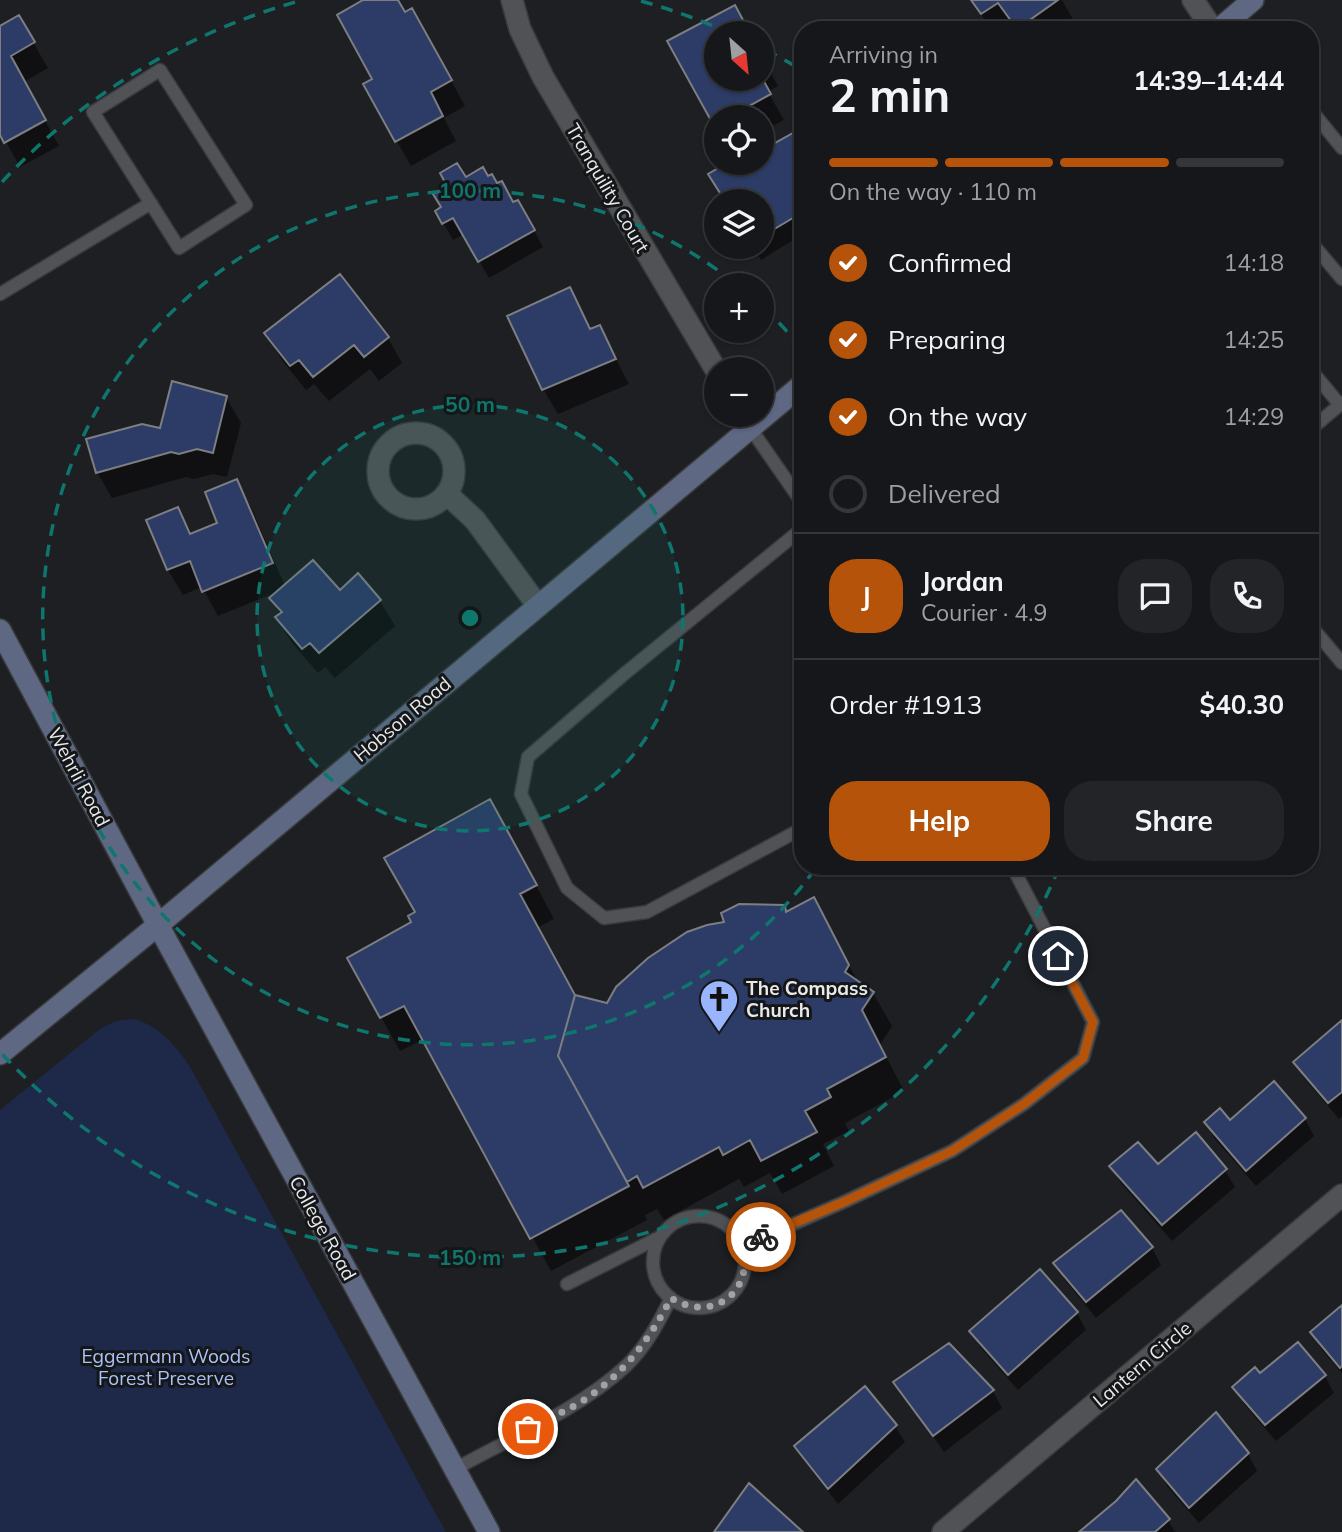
<!DOCTYPE html>
<meta charset="utf-8">
<style>
:root{--surface:#16171a;--page:#232427;--text:#f1f3f6;--muted:#9e9fa2;--line:#353639;--accent:#b45309}
body{margin:0;font-family:Mulish,sans-serif;background:var(--page);color:var(--text);height:100vh;display:flex;flex-direction:column;font-size:26px;white-space:nowrap}
*{box-sizing:border-box;margin:0}
p{font-size:23px;color:var(--muted)}
.icon{flex:none;width:38px;height:38px;fill:none;stroke:currentColor;stroke-width:2;stroke-linecap:round;stroke-linejoin:round}
.map{position:relative;flex:1;overflow:hidden}
.side{position:absolute;left:794px;top:21px;width:525px;height:854px;display:flex;flex-direction:column;background:var(--surface);border-radius:28px;box-shadow:0 2px 5px #0004,0 0 0 2px var(--line)}
.side>*{flex:none}
.needle{width:46px;rotate:153deg}
.controls{position:absolute;left:704px;top:21px;display:grid;gap:14px}
.controls a{display:grid;place-items:center;width:70px;height:70px;border-radius:50%;background:var(--surface);box-shadow:0 2px 5px #0004,0 0 0 2px var(--line);font-size:35px}
.pin{position:absolute;display:grid;place-items:center;width:60px;height:60px;color:#fff;margin:-30px;border:4px solid #fff;border-radius:50%;box-shadow:0 2px 7px #0007}
.courier{position:absolute;display:grid;place-items:center;width:70px;height:70px;margin:-35px;border:5px solid #b45309;border-radius:50%;background:#fff;color:#222;box-shadow:0 2px 9px #0007}
.head em{font-style:normal;font-weight:700}
.head div{display:flex;flex-direction:column-reverse}
.head{display:flex;align-items:center;justify-content:space-between;height:119px;padding:0 35px}
h1{font-size:46px;font-weight:700;line-height:52px}
.bar{display:grid;grid-template-columns:repeat(4,1fr);gap:10px 7px;align-content:center;height:84px;padding:0 35px}
.bar i{height:9px;border-radius:5px;background:var(--line)}
.bar .active{background:var(--accent)}
.bar p{grid-column:span 4}
.line{display:flex;align-items:center;gap:18px;padding:0 35px;border-top:2px solid var(--line)}
.line div{flex:1}
.round{display:grid;place-items:center;flex:none;width:74px;height:74px;border-radius:28px;background:var(--page)}
ol{padding:0 35px;list-style:none}
li{display:flex;align-items:center;gap:21px;height:77px}
li p{margin-inline-start:auto}
li .icon{padding:7px;border-radius:50%;background:var(--accent);color:#fff;stroke-width:4}
li:last-child{color:var(--muted)}
li i{width:38px;height:38px;border:4px solid var(--line);border-radius:50%}
.cta{display:flex;gap:14px;margin-top:auto;padding:14px 35px}
.cta a{flex:1;height:80px;border-radius:28px;background:var(--accent);color:#fff;font-size:28px;font-weight:700;line-height:80px;text-align:center}
.cta a+a{background:var(--page);color:var(--text)}
.map>svg:first-child{display:block}
</style>
<div class="map">
<svg width="1342" height="1532" viewBox="0 0 1342 1532">
<rect width="100%" height="100%" fill="#1e1f22"/>
<path fill="#1e2949" d="M135,1019c28,10 37,23 54,46l257,467h-446v-422l100,-81 16,-8z"/>
<path fill="#0007" d="M366,0h31l8,14 21,21 39,71 -21,12 12,23 -45,25 -46,-81 9,-6z
M972,0h90l13,23 -10,7h-49l-2,-3 -4,3h-19z
M734,7l15,26h-33v46h45v-24l17,31 -10,6 16,28 -23,12v-15h-45v8l-46,-83z
M19,18l29,50 -24,14 35,64 -39,21 -20,-36v-103z
M799,131l4,7v96l-42,26 -8,-13h8v-46h-35l-16,-27 20,-11h31l12,-16z
M465,179l32,7 16,19 5,-3 25,45 -54,31 -25,-44 -11,6 -16,-28z
M570,289l22,41 7,-3 30,57 -71,30 -15,-25z
M267,334l121,4 14,25 -23,18 -9,-12 -41,32 -15,-17 -8,6 -25,-31z
M226,397l15,26 -14,54 -14,-3 -19,5 -8,-2 -74,21 -15,-26z
M236,482l15,25 34,79 55,6 18,-16 22,25 15,25 -60,52 -10,-11 -7,6 -26,-30 -15,-25 4,-3 -10,-17 6,-6 -59,24 -16,-29 -19,8 -15,-25 -20,-49 29,-12 16,26 27,-11z
M509,835l45,84 -17,9 38,69 33,8 176,-98 3,6 27,-13 45,84 14,9 19,33 -12,19 24,46 -59,32 4,8 -26,13 11,22 -52,28 -12,-21 -26,14 -5,-8 -75,41 -7,-11 -12,6 2,5 -96,51 -127,-232 -24,12 -51,-92 64,-36z
M1342,1022v94l-3,3 -34,-40 -10,-17z
M1305,1119l9,17 -58,50 -41,-47 -9,-17z
M1111,1166l114,4 10,17 -63,54 -51,-58z
M1121,1212l31,36 9,17 -65,53 -31,-38 -9,-16z
M1342,1307v66l-21,-24 -9,-16z
M1077,1313l9,17 -68,60 -37,-42 -10,-16z
M1297,1344l28,32 9,17 -58,48 -32,-37 -9,-16 24,-12z
M949,1345l44,46 9,17 -58,44 -48,-69z
M895,1426l10,16 -67,62 -32,-41 -10,-17z
M1248,1454l9,17 -58,52 -32,-37 -9,-17z
M1117,1502l51,18 7,12h-93z"/>
<path fill="#2c3c66" stroke="#7d7e82" stroke-width="2" d="M363,0h35l7,12 7,-4 40,72 -21,12 12,24 -48,26 -32,-58 9,-5 -35,-64z
M971,0h87l-41,29 -19,-26 -17,11z
M735,5l15,28h-34v46h45v-3l10,18 -42,23h-13l-2,9 -47,-85z
M19,15l16,27 -24,14 35,64 -42,23 -4,-8v-109z
M800,129l3,5v78l-42,25v-36h-36l-17,-27 19,-11h34v-20l9,-5 3,6z
M457,163l9,14 17,-10 5,9 4,-2 5,9 5,-2 11,21 5,-2 17,30 -57,32 -25,-44 -11,6 -7,-13 6,-4 -8,-13 14,-8 -7,-13z
M340,274l49,63 -25,20 -10,-12 -41,32 -14,-17 -9,6 -26,-33z
M570,287l20,42 10,-4 16,34 -74,31 -35,-74z
M172,381l55,15 -14,57 -16,-4 -18,5 -8,-2 -75,21 -10,-34 56,-15 18,4z
M237,479l36,84 -71,29 -12,-31 -23,9 -21,-50 32,-13 12,27 27,-11 -12,-31z
M313,560l27,30 18,-17 23,27 -62,53 -9,-10 -8,6 -27,-32 7,-5 -13,-14z
M490,799l47,86 -17,9 55,101 -17,61 71,130 -99,53 -126,-233 -24,12 -33,-60 64,-36 -3,-6 7,-4 -31,-54z
M814,897l35,68 -4,7 29,20 -12,18 24,47 -59,32 4,8 -26,14 12,21 -56,29 -11,-21 -27,15 -4,-8 -76,41 -6,-12 -10,6 -69,-126 17,-61 32,8 9,-16 32,-29 39,-26 20,-7 17,-3 -3,-9 18,-9 46,1 1,7z
M1342,1020v72l-14,11 -35,-41z
M1274,1081l32,37 -60,53 -42,-49 16,-14 10,12z
M1196,1132l31,37 -65,56 -53,-59 29,-24 20,22z
M1121,1210l32,37 -67,55 -33,-39z
M1040,1269l38,43 -70,63 -39,-44z
M1342,1305v61l-2,2 -30,-36z
M1298,1342l28,33 -61,50 -33,-38 23,-20 5,6z
M949,1343l45,47 -61,46 -40,-54z
M865,1386l32,39 -69,64 -34,-43z
M1216,1412l33,41 -60,55 -33,-39z
M1136,1479l34,40 -15,13h-76l37,-31z
M749,1483l54,49h-89z"/>
<g fill="none" stroke-linecap="round" stroke-linejoin="round">
<g stroke="#393a3c" stroke-width="15">
<path id="service" d="M160,70l86,135 -67,43 -86,-136z
M1311,110l31,38
M1311,242l31,37
M0,294l151,-91
M1311,370l29,35
M751,429l52,75
M1311,429l31,-26
M803,528l-180,147 -95,82 -7,37 46,94 37,30 43,-6 156,-84
M1311,626l31,37
M653 1262a46 46 0 1 1 92 0a46 46 0 1 1-92 0Z
M743,1246l103,-45 106,-50 72,-47 59,-46 10,-36 -81,-156
M567,1284l93,-47
M455,1469c57,-32 122,-58 171,-103 20,-19 33,-44 45,-68"/>
</g>
<g stroke="#393a3c" stroke-width="24">
<path id="minor" d="M512,0l8,29 23,48 173,293
M1193,0l20,30
M378 471a38 38 0 1 1 76 0a38 38 0 1 1-76 0Z
M447,494l28,26 63,86
M943,1532l399,-337"/>
</g>
<g stroke="#393a3c" stroke-width="24">
<path id="secondary" d="M1218,30l35,-30
M0,630l158,295 331,607
M0,1054l158,-129 645,-541"/>
</g>
<use href="#service" stroke="#515255" stroke-width="12"/>
<use href="#minor" stroke="#515255" stroke-width="21"/>
<use href="#secondary" stroke="#5e6883" stroke-width="21"/>
</g>
<g fill="none" stroke-linecap="round" stroke-linejoin="round">
<path stroke="#a1a2a5" stroke-width="7" stroke-dasharray="0 12.6" d="M528,1429c19,-10 41,-19 59,-31 38,-26 63,-59 84,-100 41,25 83,-5 72,-52l18,-9"/>
<path stroke="#b45309" stroke-width="9" d="M761,1237l85,-36 106,-50 72,-47 59,-46 10,-36 -35,-66"/>
</g>
<circle cx="470" cy="618" r="213" fill="#0f766e" fill-opacity=".12"/>
<g fill="none" stroke="#0f766e" stroke-width="3.5" stroke-dasharray="12 9">
<circle cx="470" cy="618" r="213"/>
<path d="M815 869A427 427 0 1 1 736 284M764 308A427 427 0 0 1 802 349"/>
<path d="M1059 868A640 640 0 0 1 2 1054M2 182A640 640 0 0 1 299 1M641 1A640 640 0 0 1 725 31M766 50A640 640 0 0 1 800 69"/>
</g>
<defs>
<g id="church-pin" transform="scale(2.0125)"><path d="M0 17L-7.5 6A9.5 9.5 0 1 1 7.5 6Z" fill="#98b5fd" stroke="#141618"/><path d="M-1.2-6h2.4v3.5h3.3v2.4h-3.3V6h-2.4V-.1h-3.3v-2.4h3.3Z" fill="#111"/></g>
</defs>
<g fill-rule="evenodd">
<use href="#church-pin" x="719" y="999"/>
</g>
<g text-anchor="middle" dominant-baseline="central" stroke-width="6" stroke-linejoin="round" paint-order="stroke">
<g font-size="19" fill="#e8e9eb" stroke="#141618">
<text transform="translate(608 188) rotate(60)">Tranquility Court</text>
<text transform="translate(402 719) rotate(-40)">Hobson Road</text>
<text transform="translate(79 777) rotate(62)">Wehrli Road</text>
<text transform="translate(323 1228) rotate(61)">College Road</text>
<text transform="translate(1142 1364) rotate(-40)">Lantern Circle</text>
</g>
<g font-size="19" font-weight="bold" fill="#e8e9eb" stroke="#141618" text-anchor="start">
<text x="746" y="988">The Compass<tspan x="746" dy="22">Church</tspan></text>
</g>
<g font-size="19" fill="#aac2fa" stroke="#141618">
<text x="166" y="1356">Eggermann Woods<tspan x="166" dy="22">Forest Preserve</tspan></text>
</g>
</g>
<circle cx="470" cy="618" r="10" fill="#0f766e" stroke="#141618" stroke-width="3.5"/>
<g font-size="21" text-anchor="middle" font-weight="bold" fill="#0f766e" stroke="#141618" stroke-width="6" stroke-linejoin="round" paint-order="stroke">
<text x="470" y="198">100 m</text>
<text x="470" y="412">50 m</text>
<text x="470" y="1265">150 m</text>
</g>
</svg>
<div class="controls">
<a><svg class="needle" viewBox="-14 -14 28 28"><path d="M0-13l5 13h-10z" fill="#e53935"/><path d="M0 13l5-13h-10z" fill="#9e9fa2"/></svg></a>
<a><svg class="icon" aria-label="locate" viewBox="0 0 24 24"><circle cx="12" cy="12" r="6"/><path d="M12 2v4M12 18v4M2 12h4M18 12h4"/></svg></a>
<a><svg class="icon" aria-label="layers" viewBox="0 0 24 24"><path d="M12 4l9 5-9 5-9-5zM3 14l9 5 9-5"/></svg></a>
<a>+</a>
<a>−</a>
</div>
<div class="pin" style="left:528px;top:1429px;background:#ea580c"><svg class="icon" aria-label="bag" viewBox="0 0 24 24"><path d="M5 8h14l-1 12H6zM9 8a3 3 0 0 1 6 0"/></svg></div>
<div class="pin" style="left:1058px;top:956px;background:#1f2937"><svg class="icon" aria-label="home" viewBox="0 0 24 24"><path d="M3 11l9-7 9 7M6 9v11h12V9"/></svg></div>
<div class="courier" style="left:761px;top:1237px"><svg class="icon" aria-label="bike" viewBox="0 0 24 24"><circle cx="6" cy="16" r="4"/><circle cx="18" cy="16" r="4"/><path d="M6 16l4-8h5l3 8M10 8l3 8H6M13 5h3"/></svg></div>
<section class="side">
<div class="head"><div><h1>2 min</h1><p>Arriving in</p></div><em>14:39–14:44</em></div>
<div class="bar"><i class="active"></i><i class="active"></i><i class="active"></i><i></i><p>On the way · 110 m</p></div>
<ol>
<li><svg class="icon" aria-label="check" viewBox="0 0 24 24"><path d="M5 12l5 5 9-10"/></svg>Confirmed<p>14:18</p></li>
<li><svg class="icon" aria-label="check" viewBox="0 0 24 24"><path d="M5 12l5 5 9-10"/></svg>Preparing<p>14:25</p></li>
<li><svg class="icon" aria-label="check" viewBox="0 0 24 24"><path d="M5 12l5 5 9-10"/></svg>On the way<p>14:29</p></li>
<li><i></i>Delivered</li>
</ol>
<div class="line" style="height:126px"><b class="round" style="background:var(--accent);color:#fff">J</b><div><b>Jordan</b><p>Courier · 4.9</p></div><a class="round"><svg class="icon" aria-label="chat" viewBox="0 0 24 24"><path d="M4 5h16v11H9l-5 4z"/></svg></a><a class="round"><svg class="icon" aria-label="phone" viewBox="0 0 24 24"><path d="M5 4h4l2 5-3 2q2 4 5 5l2-3 5 2v4C11 20 4 13 5 4z"/></svg></a></div>
<div class="line" style="height:91px"><div>Order #1913</div><b>$40.30</b></div>
<div class="cta"><a>Help</a><a>Share</a></div>
</section>
</div>
